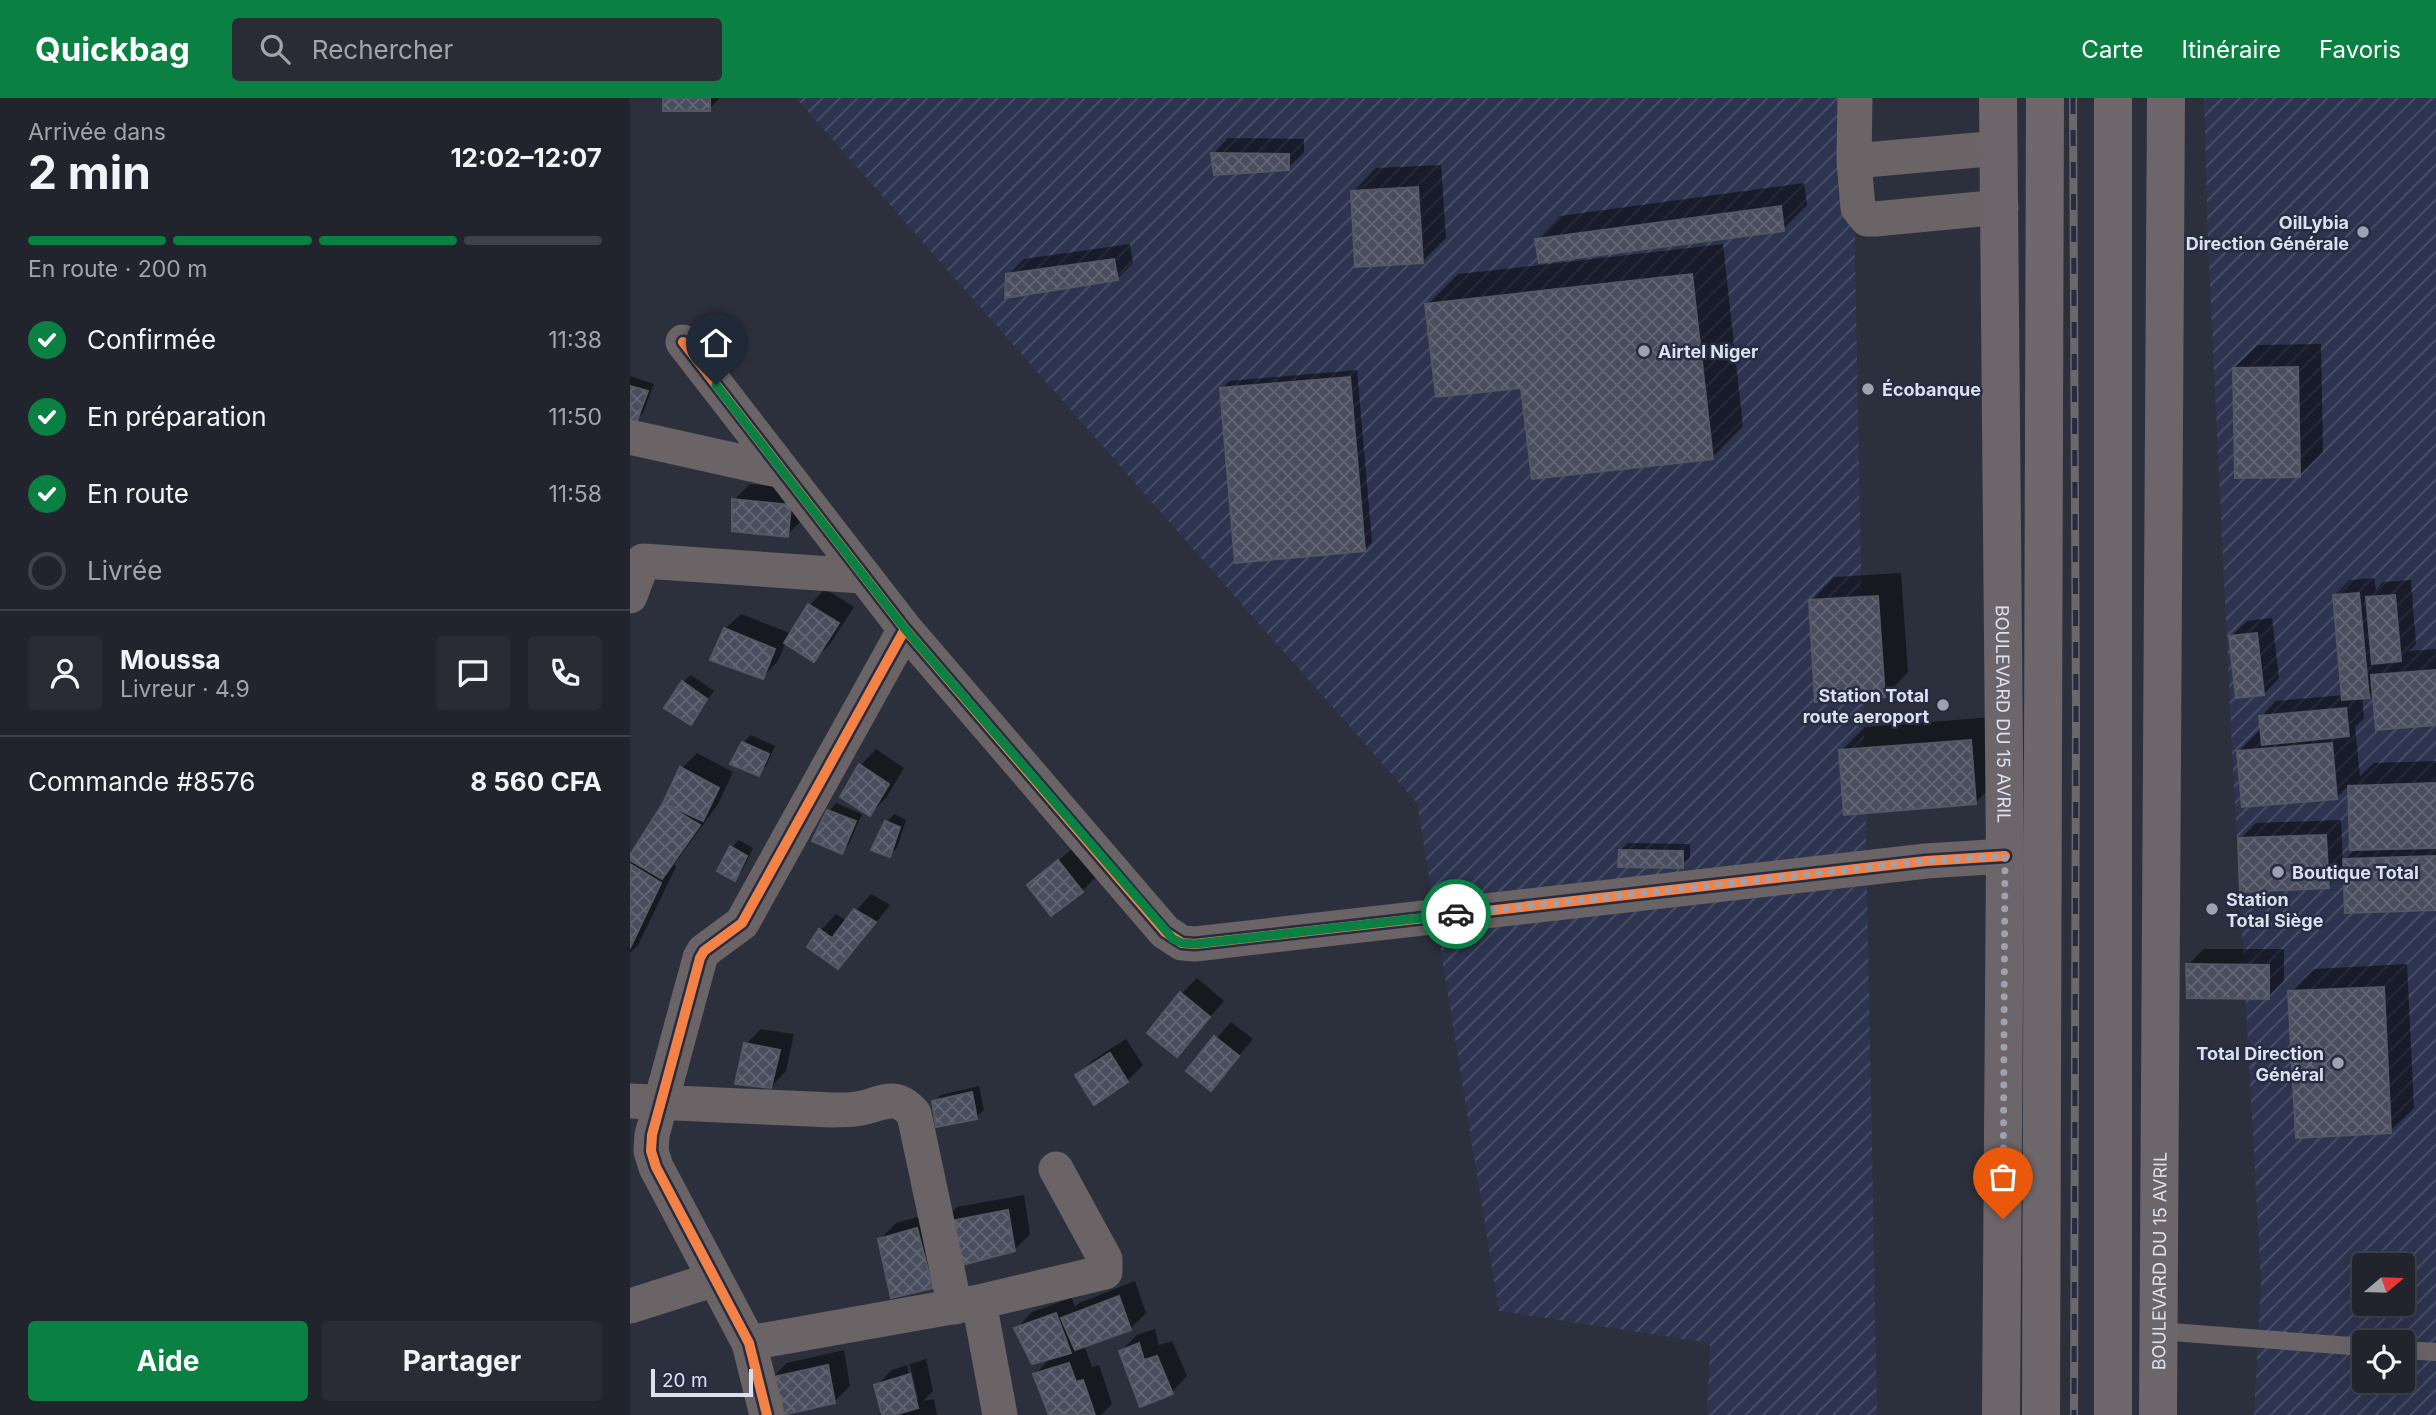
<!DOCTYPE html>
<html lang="fr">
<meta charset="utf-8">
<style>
:root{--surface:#21242d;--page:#292c35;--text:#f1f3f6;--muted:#a2a4aa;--line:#3e4149;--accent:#0b8043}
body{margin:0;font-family:Inter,sans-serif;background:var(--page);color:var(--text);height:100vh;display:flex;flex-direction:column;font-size:26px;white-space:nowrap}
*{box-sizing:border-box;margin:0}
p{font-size:23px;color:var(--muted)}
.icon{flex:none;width:38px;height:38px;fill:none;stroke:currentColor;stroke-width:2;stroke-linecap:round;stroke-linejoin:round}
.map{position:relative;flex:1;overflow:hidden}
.drawer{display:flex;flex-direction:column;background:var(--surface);width:630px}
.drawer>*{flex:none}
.needle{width:46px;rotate:71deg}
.tools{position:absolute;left:1722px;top:1155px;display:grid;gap:14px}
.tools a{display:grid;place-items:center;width:63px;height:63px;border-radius:7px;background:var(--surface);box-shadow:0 7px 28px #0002,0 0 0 2px var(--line);font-size:35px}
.scale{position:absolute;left:21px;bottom:18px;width:102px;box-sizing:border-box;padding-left:7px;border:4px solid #dbe0ee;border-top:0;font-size:19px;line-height:24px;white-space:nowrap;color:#dbe0ee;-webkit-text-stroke:5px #262c42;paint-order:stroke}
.pin{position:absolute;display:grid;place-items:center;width:60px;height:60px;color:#fff;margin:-72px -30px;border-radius:50% 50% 50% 0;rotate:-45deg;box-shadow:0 0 7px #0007}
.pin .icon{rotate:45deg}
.courier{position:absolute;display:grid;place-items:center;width:70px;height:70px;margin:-35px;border:5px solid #0b8043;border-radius:50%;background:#fff;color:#222;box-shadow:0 2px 9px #0007}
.head em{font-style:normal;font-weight:700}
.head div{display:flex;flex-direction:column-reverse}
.head{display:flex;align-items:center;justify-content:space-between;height:119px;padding:0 28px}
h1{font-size:46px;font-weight:700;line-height:52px}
.bar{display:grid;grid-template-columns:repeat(4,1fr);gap:10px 7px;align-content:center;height:84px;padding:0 28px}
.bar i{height:9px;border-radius:5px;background:var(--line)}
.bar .active{background:var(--accent)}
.bar p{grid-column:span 4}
.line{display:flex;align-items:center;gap:18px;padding:0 28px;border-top:2px solid var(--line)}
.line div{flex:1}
.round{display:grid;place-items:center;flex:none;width:74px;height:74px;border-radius:7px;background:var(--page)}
ol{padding:0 28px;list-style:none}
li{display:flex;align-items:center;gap:21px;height:77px}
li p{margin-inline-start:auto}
li .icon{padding:7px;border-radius:50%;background:var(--accent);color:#fff;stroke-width:4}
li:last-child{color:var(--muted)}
li i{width:38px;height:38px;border:4px solid var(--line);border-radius:50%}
.primary-button{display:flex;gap:14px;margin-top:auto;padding:14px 28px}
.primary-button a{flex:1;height:80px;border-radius:7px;background:var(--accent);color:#fff;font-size:28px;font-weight:700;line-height:80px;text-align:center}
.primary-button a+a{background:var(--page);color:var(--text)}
header{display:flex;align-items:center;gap:42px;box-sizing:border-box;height:98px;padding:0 35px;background:var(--accent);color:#fff}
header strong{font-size:33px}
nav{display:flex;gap:38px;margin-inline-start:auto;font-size:24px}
.search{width:490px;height:63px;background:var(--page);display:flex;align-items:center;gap:18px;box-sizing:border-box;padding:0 24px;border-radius:7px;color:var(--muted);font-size:26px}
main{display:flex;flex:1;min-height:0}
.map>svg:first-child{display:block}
</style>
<header>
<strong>Quickbag</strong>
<div class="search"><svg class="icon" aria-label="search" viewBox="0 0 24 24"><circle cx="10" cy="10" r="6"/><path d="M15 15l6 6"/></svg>Rechercher</div>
<nav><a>Carte</a><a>Itinéraire</a><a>Favoris</a></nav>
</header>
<main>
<section class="drawer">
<div class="head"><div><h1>2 min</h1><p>Arrivée dans</p></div><em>12:02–12:07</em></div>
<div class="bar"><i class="active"></i><i class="active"></i><i class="active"></i><i></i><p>En route · 200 m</p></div>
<ol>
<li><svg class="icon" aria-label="check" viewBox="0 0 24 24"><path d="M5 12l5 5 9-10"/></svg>Confirmée<p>11:38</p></li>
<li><svg class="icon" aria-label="check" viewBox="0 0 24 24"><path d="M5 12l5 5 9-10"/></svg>En préparation<p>11:50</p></li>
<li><svg class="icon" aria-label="check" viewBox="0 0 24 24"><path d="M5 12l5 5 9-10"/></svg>En route<p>11:58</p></li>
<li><i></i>Livrée</li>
</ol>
<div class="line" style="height:126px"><a class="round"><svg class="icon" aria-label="person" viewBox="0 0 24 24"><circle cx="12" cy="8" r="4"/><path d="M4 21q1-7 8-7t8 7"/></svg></a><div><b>Moussa</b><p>Livreur · 4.9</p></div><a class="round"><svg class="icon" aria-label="chat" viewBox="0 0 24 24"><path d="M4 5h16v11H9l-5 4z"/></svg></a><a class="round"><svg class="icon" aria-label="phone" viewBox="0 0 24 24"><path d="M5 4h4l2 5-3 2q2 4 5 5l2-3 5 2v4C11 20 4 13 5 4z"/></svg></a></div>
<div class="line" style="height:91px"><div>Commande #8576</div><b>8 560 CFA</b></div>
<div class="primary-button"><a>Aide</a><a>Partager</a></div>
</section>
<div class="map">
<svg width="1806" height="1317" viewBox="0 0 1806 1317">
<defs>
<pattern id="industrial-furrows" width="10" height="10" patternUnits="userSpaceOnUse" patternTransform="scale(1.75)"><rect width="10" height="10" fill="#2d344f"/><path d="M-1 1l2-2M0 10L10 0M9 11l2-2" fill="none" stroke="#4b5169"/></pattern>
<pattern id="building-cross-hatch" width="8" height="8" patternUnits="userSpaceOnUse" patternTransform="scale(1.75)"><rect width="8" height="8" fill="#494e5e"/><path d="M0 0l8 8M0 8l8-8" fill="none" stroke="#636775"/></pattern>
</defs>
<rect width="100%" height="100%" fill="#2c303c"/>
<path fill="url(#industrial-furrows)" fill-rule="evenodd" d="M166,0h1056l25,1317h-170l3,-72 -211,-32 -82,-508z
M1574,0h232v1317h-182l7,-133 -29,-533 -24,-506zM1734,1167h39v39h-39zM1734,1244h39v39h-39z"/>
<path fill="#0007" fill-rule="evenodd" d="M35,0h55l-11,11z
M598,40l76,1v13l-16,16 -75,-14z
M811,67l5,73 -24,24 -69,-70 23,-24z
M1174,85l3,22 -24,24 -243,32 1,4 182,-21 20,182 -30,31 -190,-71 -96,-81 31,-31 83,-9 -4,-25 23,-24z
M500,146l3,19 -16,16 -109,-4 16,-16z
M1691,246l2,108 -23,23 -66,-107 24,-23z
M727,272l15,172 -8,8 -142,-161 7,-8z
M0,278l24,8 -11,29 -7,8 -6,-3z
M120,386l56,5 -3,30 -16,16 -53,-35z
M1271,475l7,99 -23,24 -74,-95 23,-24z
M1744,480l2,12 7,-8 28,-2 5,64 -7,7 27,-2v74l-62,-33 -6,6 -6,1 2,21 -9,9 5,49 14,-13 62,-2v147l-91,-38 -17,17 -88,-48 16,-16 85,-3 2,41 14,-13h-5l-2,-64 -14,14 -97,-47 23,-23 -1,-11 15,-16 68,-6 -9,-100 15,-15z
M195,491l29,18 -24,37 -16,16 -28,-18 -8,19 -15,16 -38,-48 16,-15 51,20 18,-29z
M1642,520l7,60 -15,16 -33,-58 16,-15z
M61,577l23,16 -23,32 -8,-41z
M1364,619l5,62 -24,24 -134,-52 24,-24z
M121,637l24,11 -9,20 -8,8 -15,-31z
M246,651l28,19 -18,30 -16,16 -28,-18 19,-31z
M67,655l36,19 -15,32 -44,61 2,2 -38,78 -8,8v-95l34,-54 18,-36z
M206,705l26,11 -13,30 -8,7 -12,-40z
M264,716l12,6 -9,28 -8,7 -16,-6 14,-27z
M109,742l14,8 -11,23 -8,7 -2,-31z
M998,745l62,1v14l-8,8 -62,-15z
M445,748l23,29 -16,16 -52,-6z
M241,796l19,11 -36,46 -16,16 -17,-37 15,-16 11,7z
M1574,851h80v32l-16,16 -80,-32z
M1777,866l7,144 -24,23 -100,-139 24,-23z
M567,880l27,23 -47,54 4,-61z
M601,924l22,17 -42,50 -22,-19z
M131,931l33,5 -8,37 -15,16 -25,-43z
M496,941l17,26 -16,16 -49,-6 15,-15z
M349,988l5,24 -8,7 -42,-15 7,-7z
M394,1097l6,39 -16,16 -72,-27 15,-16z
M303,1115l15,58 -16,15 -52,-47 16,-16z
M505,1183l11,32 -16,16 -46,16 8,22 7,-2 13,39 -11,11h-50l-16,-41 18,-18 -36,-28 15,-16 40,-14 3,9 4,-4z
M525,1231l4,16 13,-4 15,35 -15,16 -51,-41 16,-16z
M214,1252l6,36 -16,16 -63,-23 16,-16z
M296,1261l7,32 -10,10 11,-2 3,16h-61l7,-1 -7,-28 16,-16zM280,1267l8,34h-4l-7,-33z"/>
<path fill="url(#building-cross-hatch)" stroke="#545862" stroke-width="2" d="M33,0h47v13h-47z
M581,55l78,1v16l-75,5z
M788,89l5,76 -68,4 -4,-76z
M1151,108l3,25 -245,32 -4,-24z
M484,161l4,21 -113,18 1,-24z
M1062,176l21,185 -181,20 -11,-91 -85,9 -11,-93z
M1668,269l2,110 -65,1 -2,-110z
M720,279l15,174 -130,12 -15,-175z
M0,288l18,5 -12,32 -6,-3z
M102,401l59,6 -3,32 -56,-6z
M1729,495l10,105 -27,2 -9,-105z
M1765,497l6,66 -29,3 -6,-67z
M1248,498l7,101 -70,5 -6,-102z
M178,506l31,19 -25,39 -30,-19z
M94,530l51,21 -12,30 -53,-19z
M1627,535l7,62 -28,3 -7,-62z
M1806,572v55l-60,5 -5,-55z
M52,583l25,18 -16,26 -27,-17z
M1716,610l3,28 -87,9 -3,-29z
M1341,642l5,64 -132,11 -5,-65z
M112,644l27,12 -10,22 -29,-12z
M1702,645l5,56 -95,8 -5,-56z
M229,666l30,20 -19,32 -30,-19z
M50,669l39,21 -16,33 -40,-18z
M1806,685v65l-86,2 -2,-64z
M33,705l37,22 -38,54 -32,-19v-5z
M197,712l29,11 -14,33 -30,-13z
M255,723l15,6 -10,30 -19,-7z
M1696,737l3,53 -89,4 -2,-54z
M100,748l17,10 -12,25 -18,-10z
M989,752l64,1v17l-65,-1z
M1806,758v54l-91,3 -2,-54z
M428,762l25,32 -32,24 -24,-31z
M0,766l31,19 -31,65z
M224,811l22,13 -38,47 -31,-22 12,-18 13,9z
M1556,866l83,1v34l-82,-1z
M1754,889l7,146 -95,5 -8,-147z
M550,894l30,25 -33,40 -30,-24z
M584,938l25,20 -28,35 -25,-20z
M114,945l36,7 -9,38 -36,-4z
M480,955l18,29 -34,23 -19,-30z
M342,994l5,27 -41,8 -4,-26z
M378,1112l7,41 -60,16 -15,-44z
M287,1130l16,60 -42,10 -13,-59z
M489,1198l12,34 -56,20 -14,-32z
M426,1215l15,40 -39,11 -18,-36z
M509,1245l5,17 13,-4 16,38 -33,13 -21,-56z
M439,1265l7,19 7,-2 12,35h-46l-16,-41z
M198,1267l7,38 -52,12 -14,-37z
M280,1276l8,34 -24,7h-12l-8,-30z"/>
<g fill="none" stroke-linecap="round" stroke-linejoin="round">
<path stroke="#6b6466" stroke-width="18" d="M1529,1233l205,16
M1773,1252l33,2"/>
<path stroke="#6b6466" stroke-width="35" d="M1225,0l-1,63 4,47 9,11h8l126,-12
M1224,63l145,-13
M53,244l222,287 260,303 17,11 13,1 731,-83 79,-5
M0,339l152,34
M0,498l13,-35 218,15
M0,1003l202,9c8,0 16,0 24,-1 24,-3 38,-19 58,5l41,193
M349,1204l21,113
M0,1208l85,-27
M119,1245l230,-41 126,-30v-13l-49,-90
M137,1317l-18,-72 -93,-176 -5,-16 1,-16 48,-177 4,-7 38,-28 163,-294"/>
<g stroke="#6c656a" stroke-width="38">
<path id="s1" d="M1368,0l7,758 -4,559"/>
<path id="s2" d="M1528,1317l8,-1317"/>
</g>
<path stroke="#6e686d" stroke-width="38" d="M1411,1317l4,-1317
M1483,1317v-1317"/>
<g stroke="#6b686c" stroke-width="8">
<path id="rail" d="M1443,0l3,612 -2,705"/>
</g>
<use href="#rail" stroke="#262c42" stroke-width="5" stroke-dasharray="16" stroke-linecap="butt"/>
<g stroke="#262c42" stroke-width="15">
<path id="cycleway" d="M53,244l222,287 260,303 17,11 13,1 731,-83 79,-5
M137,1317l-18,-72 -93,-176 -5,-16 1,-16 48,-177 4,-7 38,-28 163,-294"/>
</g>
<use href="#cycleway" stroke="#f48246" stroke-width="10"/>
</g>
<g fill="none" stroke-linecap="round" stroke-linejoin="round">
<path stroke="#9ea2b0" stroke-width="7" stroke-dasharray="0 12.6" d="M826,816l470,-53 79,-5 -2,363"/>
<path stroke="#0b8043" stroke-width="9" d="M86,287l189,244 268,310 9,4 13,1 261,-30"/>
</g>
<g fill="#9ea2b0" stroke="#262c42" stroke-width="2.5">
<circle cx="1733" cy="134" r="7"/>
<circle cx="1014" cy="253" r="7"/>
<circle cx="1238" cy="291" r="7"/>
<circle cx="1313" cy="607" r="7"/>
<circle cx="1648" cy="774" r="7"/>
<circle cx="1582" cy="811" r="7"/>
<circle cx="1708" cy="965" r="7"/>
</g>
<g text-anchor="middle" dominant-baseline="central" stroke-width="5" stroke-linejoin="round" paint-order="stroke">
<g font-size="18" font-weight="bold" fill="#dbe0ee" stroke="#262c42" text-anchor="start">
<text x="1719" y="124" text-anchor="end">OilLybia<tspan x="1719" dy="21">Direction Générale</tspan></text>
<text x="1028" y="253">Airtel Niger</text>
<text x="1252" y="291">Écobanque</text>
<text x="1299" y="597" text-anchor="end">Station Total<tspan x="1299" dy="21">route aeroport</tspan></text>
<text x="1662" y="774">Boutique Total</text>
<text x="1596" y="801">Station<tspan x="1596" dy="21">Total Siège</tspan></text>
<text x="1694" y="955" text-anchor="end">Total Direction<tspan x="1694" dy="21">Général</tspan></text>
</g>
<g font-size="18" fill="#dbe0ee" stroke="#262c42">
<text stroke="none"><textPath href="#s1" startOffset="616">BOULEVARD DU 15 AVRIL</textPath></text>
<text stroke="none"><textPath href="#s2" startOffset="154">BOULEVARD DU 15 AVRIL</textPath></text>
</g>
</g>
</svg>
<div class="tools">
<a><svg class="needle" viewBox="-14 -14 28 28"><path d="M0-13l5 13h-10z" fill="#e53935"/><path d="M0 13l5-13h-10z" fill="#a2a4aa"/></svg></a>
<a><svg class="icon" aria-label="locate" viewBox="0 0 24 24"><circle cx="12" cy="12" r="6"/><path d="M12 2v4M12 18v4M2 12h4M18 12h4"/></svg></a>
</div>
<div class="scale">20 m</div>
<div class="pin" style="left:1373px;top:1121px;background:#ea580c"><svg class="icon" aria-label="bag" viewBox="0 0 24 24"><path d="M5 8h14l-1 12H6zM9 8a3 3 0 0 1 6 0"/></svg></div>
<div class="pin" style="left:86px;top:287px;background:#1f2937"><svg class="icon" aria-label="home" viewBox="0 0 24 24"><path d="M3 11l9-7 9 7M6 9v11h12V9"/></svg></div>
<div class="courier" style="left:826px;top:816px"><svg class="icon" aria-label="car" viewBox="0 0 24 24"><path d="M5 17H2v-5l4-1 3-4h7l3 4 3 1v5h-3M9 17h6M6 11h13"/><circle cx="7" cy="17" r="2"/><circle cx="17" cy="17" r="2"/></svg></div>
</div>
</main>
